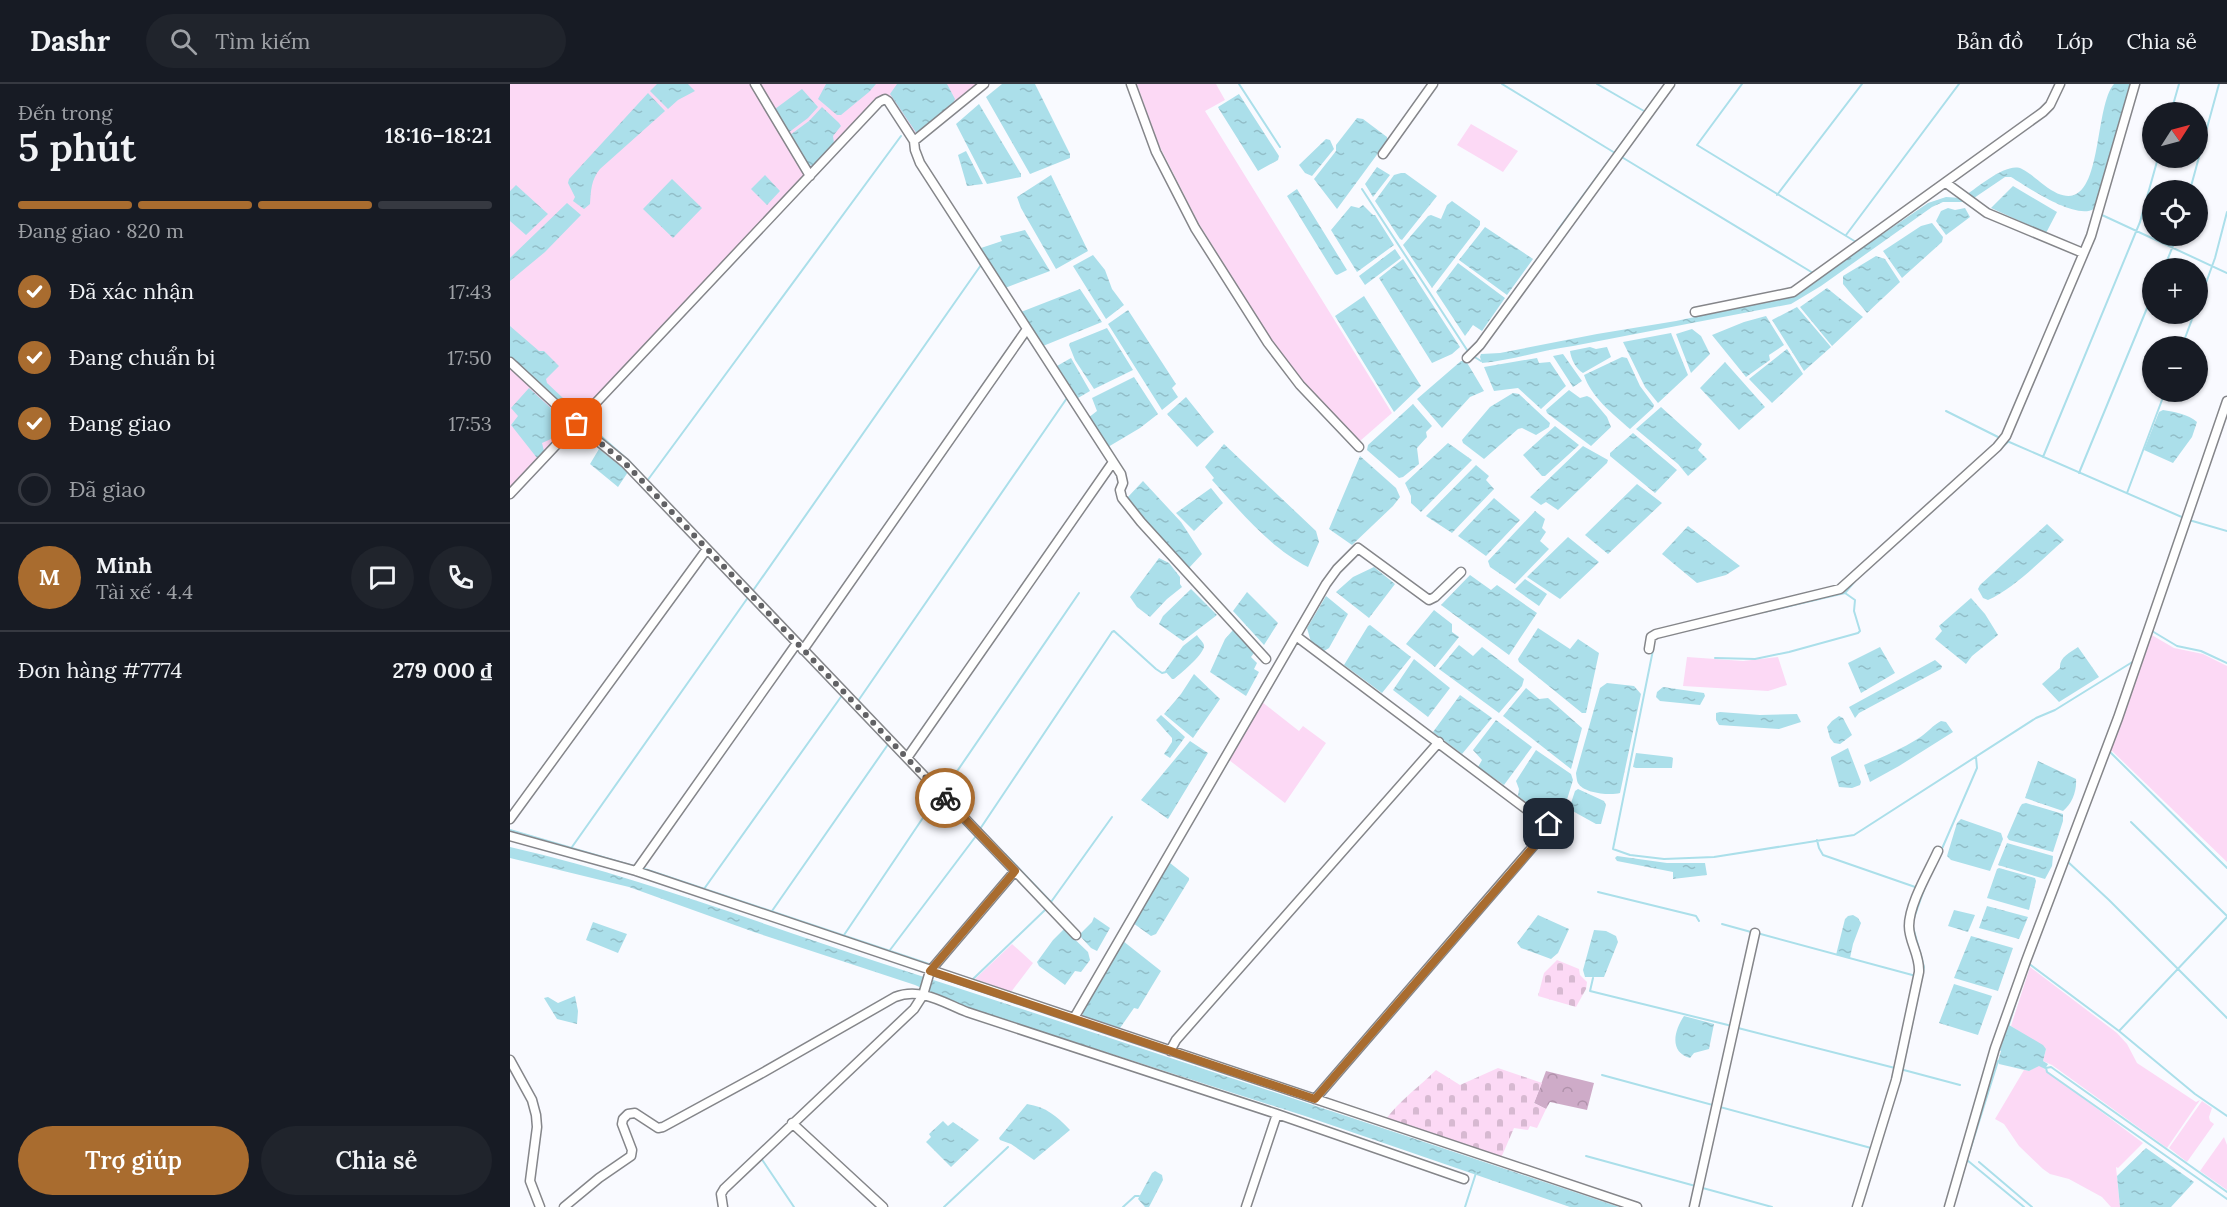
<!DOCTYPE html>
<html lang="vi">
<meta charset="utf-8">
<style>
:root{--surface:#171b24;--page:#20242c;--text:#f1f3f6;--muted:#9ea1a6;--line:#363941;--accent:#a96c2f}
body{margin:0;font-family:Lora,serif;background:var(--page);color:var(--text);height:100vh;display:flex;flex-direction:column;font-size:22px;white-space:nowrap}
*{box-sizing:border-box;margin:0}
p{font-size:20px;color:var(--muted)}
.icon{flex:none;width:33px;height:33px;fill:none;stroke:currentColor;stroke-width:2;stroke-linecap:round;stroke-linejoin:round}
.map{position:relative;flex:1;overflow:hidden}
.sheet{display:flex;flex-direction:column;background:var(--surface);width:510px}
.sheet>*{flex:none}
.needle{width:39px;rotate:54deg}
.controls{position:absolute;left:1632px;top:18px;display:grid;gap:12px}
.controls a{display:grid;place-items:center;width:66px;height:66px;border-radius:50%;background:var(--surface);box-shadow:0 2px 4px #0004;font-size:30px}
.pin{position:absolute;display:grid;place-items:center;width:51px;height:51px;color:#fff;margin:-26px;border-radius:12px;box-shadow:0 3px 9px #0006}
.courier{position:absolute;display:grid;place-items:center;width:60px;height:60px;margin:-30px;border:4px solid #a96c2f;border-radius:50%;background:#fff;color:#222;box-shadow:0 2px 8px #0007}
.head em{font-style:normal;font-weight:600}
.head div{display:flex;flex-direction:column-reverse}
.head{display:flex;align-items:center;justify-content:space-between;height:102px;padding:0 18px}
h1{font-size:39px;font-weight:600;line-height:45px}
.bar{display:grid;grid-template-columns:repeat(4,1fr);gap:9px 6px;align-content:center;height:72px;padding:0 18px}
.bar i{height:8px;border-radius:4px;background:var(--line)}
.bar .selected{background:var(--accent)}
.bar p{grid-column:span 4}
.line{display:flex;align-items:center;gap:15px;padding:0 18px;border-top:2px solid var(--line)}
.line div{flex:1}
.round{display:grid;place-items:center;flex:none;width:63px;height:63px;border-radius:32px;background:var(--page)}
ol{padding:0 18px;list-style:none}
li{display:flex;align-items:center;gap:18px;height:66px}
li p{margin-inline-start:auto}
li .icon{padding:6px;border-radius:50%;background:var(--accent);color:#fff;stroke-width:4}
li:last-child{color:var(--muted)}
li i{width:33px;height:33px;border:3px solid var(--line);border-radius:50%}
.button{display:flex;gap:12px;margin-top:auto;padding:12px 18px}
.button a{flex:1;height:69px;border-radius:36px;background:var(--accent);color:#fff;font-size:24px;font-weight:600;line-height:69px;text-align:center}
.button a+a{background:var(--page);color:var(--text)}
header{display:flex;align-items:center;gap:36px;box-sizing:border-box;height:84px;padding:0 30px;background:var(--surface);border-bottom:2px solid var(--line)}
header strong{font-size:28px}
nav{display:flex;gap:33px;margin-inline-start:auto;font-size:21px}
.search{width:420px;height:54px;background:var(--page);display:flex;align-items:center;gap:15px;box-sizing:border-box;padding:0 21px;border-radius:33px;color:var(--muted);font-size:22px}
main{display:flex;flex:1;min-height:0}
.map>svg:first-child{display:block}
</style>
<header>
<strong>Dashr</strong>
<div class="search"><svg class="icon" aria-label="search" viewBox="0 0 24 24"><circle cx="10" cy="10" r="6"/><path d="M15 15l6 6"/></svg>Tìm kiếm</div>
<nav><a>Bản đồ</a><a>Lớp</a><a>Chia sẻ</a></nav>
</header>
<main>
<section class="sheet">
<div class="head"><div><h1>5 phút</h1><p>Đến trong</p></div><em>18:16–18:21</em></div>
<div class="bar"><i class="selected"></i><i class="selected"></i><i class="selected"></i><i></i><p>Đang giao · 820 m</p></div>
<ol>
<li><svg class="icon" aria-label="check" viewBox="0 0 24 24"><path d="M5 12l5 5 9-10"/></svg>Đã xác nhận<p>17:43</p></li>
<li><svg class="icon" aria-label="check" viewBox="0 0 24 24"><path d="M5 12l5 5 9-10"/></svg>Đang chuẩn bị<p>17:50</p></li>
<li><svg class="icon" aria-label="check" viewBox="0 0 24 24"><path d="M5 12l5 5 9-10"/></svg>Đang giao<p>17:53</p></li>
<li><i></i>Đã giao</li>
</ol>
<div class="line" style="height:108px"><b class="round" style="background:var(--accent);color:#fff">M</b><div><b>Minh</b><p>Tài xế · 4.4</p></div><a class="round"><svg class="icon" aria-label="chat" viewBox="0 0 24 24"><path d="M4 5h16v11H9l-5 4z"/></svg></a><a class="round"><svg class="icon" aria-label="phone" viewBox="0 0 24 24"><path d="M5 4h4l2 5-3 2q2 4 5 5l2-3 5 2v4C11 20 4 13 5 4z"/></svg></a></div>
<div class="line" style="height:78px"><div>Đơn hàng #7774</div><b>279 000 ₫</b></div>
<div class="button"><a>Trợ giúp</a><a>Chia sẻ</a></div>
</section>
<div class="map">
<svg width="1717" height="1123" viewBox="0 0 1717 1123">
<defs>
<pattern id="forest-crowns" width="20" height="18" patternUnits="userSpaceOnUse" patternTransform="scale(1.5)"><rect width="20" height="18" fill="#ceabc8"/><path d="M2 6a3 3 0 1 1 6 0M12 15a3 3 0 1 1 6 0" fill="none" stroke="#b092ab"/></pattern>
<pattern id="cemetery-stones" width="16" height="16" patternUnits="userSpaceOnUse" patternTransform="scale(1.5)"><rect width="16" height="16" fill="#fcd9f5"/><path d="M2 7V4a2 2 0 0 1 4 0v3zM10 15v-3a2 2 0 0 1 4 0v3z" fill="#d7b9d1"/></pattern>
<pattern id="water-ripples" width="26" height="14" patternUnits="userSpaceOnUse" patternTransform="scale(1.5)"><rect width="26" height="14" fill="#abdfea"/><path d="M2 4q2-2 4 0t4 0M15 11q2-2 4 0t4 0" fill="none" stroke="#92bec8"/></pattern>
</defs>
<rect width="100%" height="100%" fill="#f9faff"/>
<path fill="#fcd9f5" d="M0,0h242l55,91 -231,245 -66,-61z
M248,0h222l-65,54 -27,-41 -6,-2 -69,73h-4z
M627,0h79l9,16 -20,11 187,302 -32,28 -51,-53 -34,-43 -76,-121 -41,-81z
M961,40l47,27 -15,21 -46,-27z
M0,283l62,57 -62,65z
M1640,550l24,14 29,6 24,12v196l-118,-114z
M1177,573l56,4 35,-4 9,28 -19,6 -85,-5z
M752,618l37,29 4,-5 23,17 -41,60 -56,-43z
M502,860l21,19 -22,29 -36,-13z
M1520,883l87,66 10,11 10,19 59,39 4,-2 -33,48 -115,-83 -9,-4 3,-12 -35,-23z
M1529,981l104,78 -25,25 -2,-1 4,40h-9l-9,-10 -33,-18 -19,-5 -7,-5 -24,-23 -15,-22 -9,-5 29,-49 5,1z
M1692,1017l10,7 -3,9 1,4 4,3 -27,38 -18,-14z
M1714,1053l3,8v45l-27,-19z"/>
<path fill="url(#forest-crowns)" d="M1036,987l48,12 -7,27 -37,-8 -4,7 -12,-6z"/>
<path fill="url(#cemetery-stones)" d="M1047,876l22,9 1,6 7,7 -1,7 -10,18 -38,-11 6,-23z
M988,984l44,15 -8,20 12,6 -9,19 -7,-2 -2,4 -14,-2 -13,30 -115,-39c14,-19 33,-32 50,-49l24,15z"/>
<path fill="url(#water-ripples)" d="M147,0h31l7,7 -17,9 -10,9 -18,-18z
M316,0h50l-7,8 -28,23h-4l-19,-16z
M387,0h50l8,15 -2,5 -36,30 -27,-40z
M492,0h33l35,70v4l-40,16 -44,-77z
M1604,0h16l-36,125c-19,11 -65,-21 -83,-32h-6l-31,21 -3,1 -5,-4c12,-8 42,-34 56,-26 8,4 15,11 22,16 62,48 47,-75 70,-101z
M292,5l16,18 -10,11 -20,15 -13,-24z
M138,9l17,18 -65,58c-9,11 -9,21 -10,35l-6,5 -11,-8 2,-4 -7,-14 1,-4z
M729,10l40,62 -1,4 -20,11 -39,-62 -1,-2z
M469,20l42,70v3l-34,7 -31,-60z
M312,23l17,16 2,3 -8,10 1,7 -22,23 -3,-1 -19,-30 19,-14z
M847,34l6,1 24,18v4l-50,68 -23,-30 22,-28v-6z
M816,55l4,1 4,9 -22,27 -7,-3 -6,-8z
M456,67l17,33 -16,2 -9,-31z
M867,83l13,8 -17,22 -8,-13z
M891,89h4l32,23 -35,44 -2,-1 -25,-38 19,-26z
M255,91l15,16 -13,14 -16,-16z
M541,91l37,76 -32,18 -35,-61 -4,-11z
M162,95l30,29 -29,30 -30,-29z
M6,101l32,29 -22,21 -16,-14v-30z
M1503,102l44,26 -11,21 -55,-25z
M787,105l50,81 -10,5 -2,-1 -48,-78z
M1436,113l15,1 5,4h-23l-11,5 -111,79 -30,18 -218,42c-31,4 -60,14 -91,17l-2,-6 1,-3 19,-1 97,-19 79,-13 122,-26 32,-25 98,-67z
M942,117l28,20v4l-48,63 -29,-43 25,-29 3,-1 10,4 6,-14z
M57,119l14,12 -36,37 -35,29v-23z
M853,121l10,10h2l19,30 -37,27 -26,-42 20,-24 8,2z
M1438,124l7,2 10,-2 5,9 -24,18 -10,-14 5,-10z
M1422,139l11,14 -1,5 -40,36 -19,-27 38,-25z
M975,143l48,32 -26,36 -48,-35z
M515,146l25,41 -45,17 -24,-40 21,-7 -2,-5z
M885,165l6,9 -36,27 -6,-9z
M583,171l12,15 7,19 12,16 -18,14 -33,-53z
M1366,172l9,3 15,23 -33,31 -24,-29v-8z
M893,175l57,88 -8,7 -20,9 -53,-85z
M948,179l47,35 -23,33 -9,-6 -8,11 -29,-44z
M1317,204l36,29 -31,29 -32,-39z
M570,205l22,33 -59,24 -22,-34z
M854,212l57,90 -27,26 -59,-96z
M1287,223l34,40 -27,24 -32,-51z
M618,226l48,74 -4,4 6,9 -16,13 -54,-86z
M1256,232l18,29 -15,10 1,5 -24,17 -34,-42 32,-13z
M0,242l29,25h5l15,15 -13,13 1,4 33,31 -4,4 -66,-61z
M597,244l26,42 -39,19 -19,-29 -6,-15 1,-2z
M1182,245l9,7 9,18 -19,19 -15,-39z
M1161,249l17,42 -30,28 -13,-16 -22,-45z
M1080,263l6,2 11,-2 4,10 -28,16c-7,-4 -12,-14 -13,-22z
M1277,265l16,25 -31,29 -23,-24z
M1053,270l19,27 -9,6 -20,-31z
M1112,273l5,1 13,28 14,19 -1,3 -23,21c-17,-15 -39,-32 -46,-54z
M561,274l19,33 -12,7 -21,-32z
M1027,274l2,5 11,-1 16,24 -25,23 -23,-21 -24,3 -10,-24z
M951,277h5l18,30 -14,6 -28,31 -25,-29z
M1215,278l40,45 -26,23 -39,-42z
M624,293l24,37 -18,14 -32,19 -20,-29 9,-7 -5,-13z
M19,304l37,34 -13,16 -11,5 2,8 -7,7 -26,-33 7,-9 -7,-8z
M1059,306l11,8 7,-2 4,2 16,19 4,10 -20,19 -44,-33 -1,-3z
M1003,309l6,1 31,29 -1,4 -13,8 -14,-7 -4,1 -34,30 -21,-16 -1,-3 28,-33z
M676,313l28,35 -17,15 -30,-33z
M903,320l19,22 -6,6 1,5 -10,11 2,16 -16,13 -4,1 -32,-28 1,-5z
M1151,323l41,37 -4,6 9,9 -19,17 -10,-12 -42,-35z
M1653,326c11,2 25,4 34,12l-5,15 -19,26 -29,-13 15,-38z
M1045,342l24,19 -34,31h-3l-19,-21z
M1123,349l44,37 -22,23 -45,-37v-3z
M938,359l24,17 -51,52 -10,-9v-7l-6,-13z
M714,360l92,87 3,11 -11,25c-37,-18 -69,-57 -96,-87l2,-2 -9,-11z
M1073,362l25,14 -1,3 -49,47 -12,-8 -5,3 -11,-8z
M89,365l29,23 -10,15 -28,-23z
M850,372l36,32 4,9 -7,9 -41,39 -23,-16z
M966,381l13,11 -3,4 8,9 -42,44 -26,-17z
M633,397l38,41 21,32 -14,15 -61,-71z
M1127,400l25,19 -54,51 -23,-19z
M701,404l12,15 -29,28 -18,-18z
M984,414l26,22 -34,36 -28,-20z
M1025,427l10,8 -3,9 4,4 -6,9 9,8 -34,35 -25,-17 -2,-6z
M1537,440l17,16c-22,19 -49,48 -76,60l-5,-2 -5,-9 2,-4z
M1178,442l52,40 -14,9 -29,8 -35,-29z
M1058,453l31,25 -39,37 -33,-22z
M649,474l10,5 11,14v7l2,3 -15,12 -17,18 -13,-10 -7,-10z
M864,483l21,17 -26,34 -33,-26 17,-15z
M960,491l21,15 6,-5 40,28 -28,42 -68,-50z
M1015,495l22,15 -8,12 -24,-17z
M681,505l26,26 -34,26 -24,-17 4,-8z
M737,508l31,31 -14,22 -31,-34z
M816,512l22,18 -19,34 -5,3 -13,-9 -4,-14z
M1461,514l14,16 13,21 -26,21 -6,8 -31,-25 7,-8 -3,-5z
M924,526l18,14v8l7,5 -24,30 -29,-23z
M860,541l41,32 -29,36 -38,-28 24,-39z
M1028,544l32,21 8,-10 21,14 -13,60h-4l-63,-51 -1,-3z
M723,546l21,23 -3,4 6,6 -3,6 5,3 -13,24 -36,-24 15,-33z
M687,551c2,4 8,8 7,12 -3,10 -23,26 -30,32h-2l-7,-8 18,-25z
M949,561l14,11 9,-9 42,32 -2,7 -23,27 -60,-44z
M1370,563l15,26 -34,20 -13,-30z
M1568,563l21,30 -40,25 -17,-18 18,-16c-1,-11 10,-15 18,-21z
M904,575l36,29 -22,29 -35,-27z
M1425,576l7,6 -1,3 -82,44 -4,5 -6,-11z
M684,590l26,25 -27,39 -29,-24 17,-20z
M1097,599l27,3 7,8 -21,99c-10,3 -37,0 -42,-10 -1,-1 -2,-9 -2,-10l24,-85z
M1153,603l41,6 1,3 -5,9 -40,-4 -4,-4 1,-5z
M1016,604l13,11 9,-1 34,30 -11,41 -68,-53z
M950,611l32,23 -30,36 -29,-22z
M1210,628l40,3 37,-1 4,8 -22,7 -60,-4 -3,-5v-7z
M651,631l24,22 -15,21 -6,-4 8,-12v-4l-16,-18z
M1329,632l4,2 9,17 -12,9 -6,-1 -4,-5 -3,-11 5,-6z
M986,636l36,27 -28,38 -26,-18 4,-7 -9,-10z
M1431,637l5,1 7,10 -54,34 -29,16 -6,-17c18,-8 38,-16 55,-27 8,-5 14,-13 22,-17z
M680,657l18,12 -40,66 -27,-19z
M1338,664l13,34 -1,3 -8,3 -13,-1 -8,-28v-2z
M1026,666l35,24 2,6 -8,26 -12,-4 -7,13 -4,-1 -24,-18 1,-7 -3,-8z
M1126,669l35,4 2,1 -1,10h-36l-3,-1z
M1528,677l38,18c1,12 -4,25 -13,32l-38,-13z
M1068,705l26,12 2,4 -5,19h-5l-27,-15 6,-18z
M1516,719l37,11v7l-10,31 -44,-12 -2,-3 13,-30 2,-3z
M1451,735l40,14 2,6 -13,32 -39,-11 -4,-4 10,-33z
M1497,759l46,13 -1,10 -7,13 -47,-14z
M0,763c128,29 250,77 374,117 246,80 490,161 735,243h-49l-265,-91 -346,-111 -44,-20 -161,-53 -125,-45 -119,-29z
M1107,772l50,7h38l2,12 -34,4v-7l-56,-11 -2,-3z
M660,779l19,15v2l-33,54 -5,2 -18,-13z
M1489,784l36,10 1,3 -7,29 -42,-12 10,-29z
M1477,822l41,11 -9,22 -40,-11z
M1444,826l21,5 -7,17 -20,-6z
M1028,831l31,14 -11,24 -7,6 -30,-11 -4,-5z
M1343,831l5,3 3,5 -8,21 -3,14 -14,-3 9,-36 3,-3z
M584,833l16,11 -13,23 -6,-3 -12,-13 13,-13z
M83,838l34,12 -9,19 -32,-13z
M554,845l24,23 2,8 -9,12 -6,-1 -10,14 -26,-19 -2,-4 16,-22z
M1084,846l12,1 10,5 2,6 -14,35h-19l-2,-7z
M1461,852l42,12 -15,43 -44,-13z
M613,857l38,30 -23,38 -4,-1 -14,20 -37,-12 -1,-4z
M1444,900l38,12 -14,39 -39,-12z
M65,912l3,15 -1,13 -20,-5 -13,-21 4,-1 10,6z
M1174,932l30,8 -5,25 -15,4 -4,5c-21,-6 -16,-27 -6,-42z
M1499,941l34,20 3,4 -3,12 5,3 -3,5 -6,-3 -10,5 -30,-7 -1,-3z
M517,1020c19,3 30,12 43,26l-36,30 -23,-16 -11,-4 -1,-2z
M433,1037l5,5 5,-4 26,18 -28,27 -25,-25 5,-5 -2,-3z
M1636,1064l48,34 -23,25h-51l-3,-31z
M645,1087l7,4 1,5 -14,27h-4l-7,-8 14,-26z"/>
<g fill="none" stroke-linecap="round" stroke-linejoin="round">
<path stroke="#abdfea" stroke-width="2" d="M729,0l41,63
M992,0l113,69
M1087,0l47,27
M1232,0l-45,61 159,97
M1661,28l8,-28
M1110,72l193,117
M852,105l107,164
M1680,106l29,-106
M1267,111l85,-111
M1592,131l125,58
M1047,147l100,-136
M1336,151l113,-151
M1654,184l13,-32
M1688,221l17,-47 12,-46
M1672,262l12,-32
M963,272l8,5
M1436,327l54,27
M74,337l45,40 12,13
M1497,357l177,77
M1491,364l7,-6
M1533,373l97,-235 18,-64
M1569,389l73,-177
M137,397l254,-345
M1617,409l38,-101
M164,425l77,80
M1679,436l38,11
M242,508l229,-327
M1254,528l81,-19 10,-12
M1642,547l25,15 24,5 26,12
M1143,566l-40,199 17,6 34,4 50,-2 140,-22 182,-117 19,-8 79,-49
M1205,574l40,1 34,-7 69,-19 2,-2 -6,-20 1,-11 -10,-7
M348,617l209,-303
M1598,670l2,-2 117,116
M431,705l6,-3 132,-193
M1621,738l96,94
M468,743l2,2 132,-197 2,-1 42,38 6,4 4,-1
M0,746l127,37
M1307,756l2,8 4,7 95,33
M62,763l177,-251
M1431,767l36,-83 -1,-11
M495,770l46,48
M1557,777l42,39 118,118
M132,784l290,97
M194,805l139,-195
M1088,808l98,24 3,5
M262,827l117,-168
M1404,834l12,-34
M1212,840l29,8
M1247,849l159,43
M334,851l95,-141
M380,866l86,-114 -8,-8 2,-2
M1518,879l91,68 76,63 32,22
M1083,894l-3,13 142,35
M462,896l74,-71 66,-92
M1228,944l157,40
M1610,946l107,-113
M1491,966l17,-55
M1396,969l18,-86 -11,-40
M1390,985l60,16
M1092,991l269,73
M1076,1072l186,51
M251,1074l33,49
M1457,1076l57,47
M1469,1078l53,45
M1452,1092l36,-115
M1717,1108l-176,-125 -5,1 1,4 180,127
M434,1123l64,-60
M613,1123l12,-11h4
M955,1123l11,-34
M1351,1123l27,-88"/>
<g stroke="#85868a" stroke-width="11">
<path id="minor" d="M245,0l55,92
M621,0l25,68 39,76 73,115 32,42 59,62
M404,57l1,9 5,13 201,311 2,9 -3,7 2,8 19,24 125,137
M873,70l50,-70
M1436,99l41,30 96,40
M1185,228l98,-20 250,-180 7,-7 10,-21
M957,274l13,-13 190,-261
M0,278l67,62 48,39 390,408 -85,100 -7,24 -9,14 -190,180 -3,5 2,13
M0,410l369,-392 6,-3 3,2 26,40 70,-57
M786,552l254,191 -235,272
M1139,565l2,-12 5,-3 184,-45 157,-142 9,-11 85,-200 44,-152
M293,566l224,-321
M397,674l206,-296
M0,735l197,-270
M0,752l126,35 1001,336
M126,787l161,-228
M505,787l61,64
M564,934l252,-434 11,-15 21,-21 71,52 6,-3 26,-25
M660,967l6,-11 263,-298
M0,976l22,40 4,15 1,12 -7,54 10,26
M282,1039l91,84
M54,1123l35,-29 32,-22 1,-6 -10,-26 1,-5 5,-5 7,-1 23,15 5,-1 101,-55 131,-75c26,-10 49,6 72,15l310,102 187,65
M736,1123l31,-93
M1184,1123l61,-274
M1347,1123l39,-127 23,-108c1,-17 -10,-30 -10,-46 0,-22 20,-55 29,-75
M1439,1123l46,-159 31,-87 92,-243 109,-317"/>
</g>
<use href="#minor" stroke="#fff" stroke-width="8"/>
</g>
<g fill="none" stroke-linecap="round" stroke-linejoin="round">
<path stroke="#616164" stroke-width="6" stroke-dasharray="0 10.8" d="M67,340l48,39 320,335"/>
<path stroke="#a96c2f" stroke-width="8" d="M435,714l70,73 -85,100 385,128 233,-269 2,-3 -1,-3"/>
</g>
</svg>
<div class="controls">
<a><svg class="needle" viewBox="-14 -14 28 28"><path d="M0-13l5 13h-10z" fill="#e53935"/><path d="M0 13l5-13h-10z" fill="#9ea1a6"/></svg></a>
<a><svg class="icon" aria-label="locate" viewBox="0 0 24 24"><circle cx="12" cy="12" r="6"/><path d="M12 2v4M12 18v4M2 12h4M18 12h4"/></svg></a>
<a>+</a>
<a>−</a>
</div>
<div class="pin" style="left:67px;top:340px;background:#ea580c"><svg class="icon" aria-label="bag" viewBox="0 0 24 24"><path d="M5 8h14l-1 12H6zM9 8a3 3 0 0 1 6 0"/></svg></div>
<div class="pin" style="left:1039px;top:740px;background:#1f2937"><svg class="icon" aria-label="home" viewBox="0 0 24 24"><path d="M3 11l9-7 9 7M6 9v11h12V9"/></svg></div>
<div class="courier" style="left:435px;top:714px"><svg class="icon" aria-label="bike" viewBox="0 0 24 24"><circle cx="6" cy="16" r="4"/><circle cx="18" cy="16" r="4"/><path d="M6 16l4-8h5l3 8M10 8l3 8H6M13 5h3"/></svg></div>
</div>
</main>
